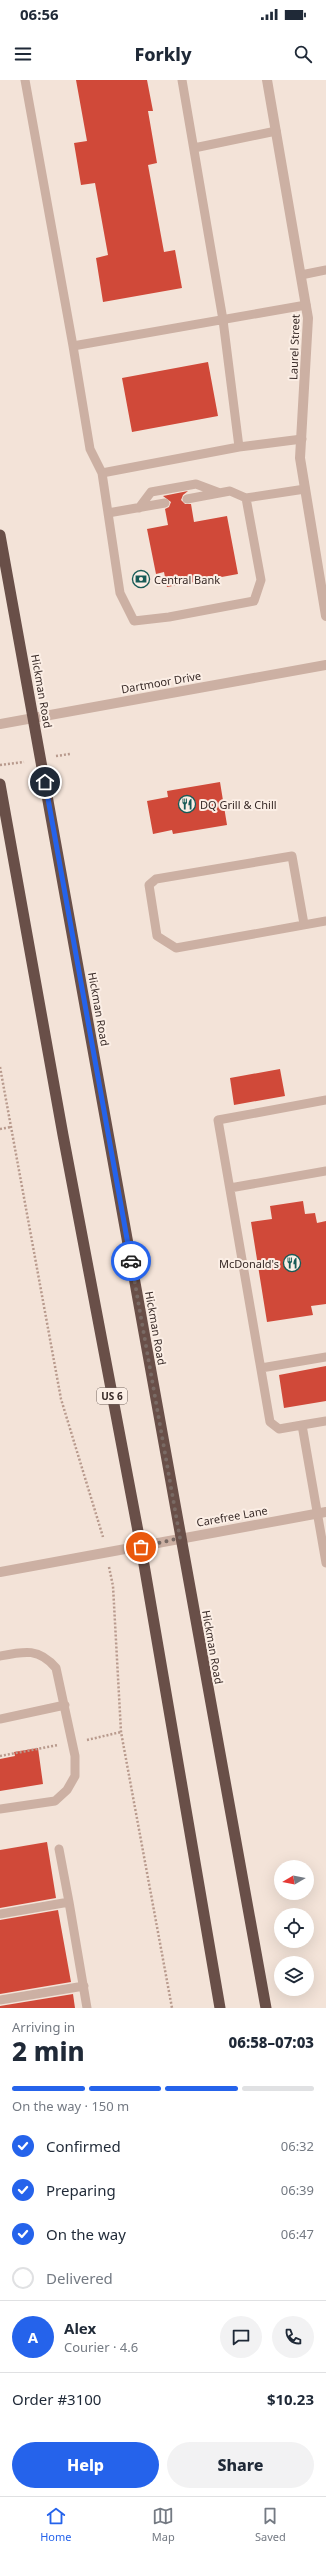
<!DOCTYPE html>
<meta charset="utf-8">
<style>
:root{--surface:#fff;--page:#f2f2f3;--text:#1f2937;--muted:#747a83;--line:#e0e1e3;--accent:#2563eb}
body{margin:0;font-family:"Noto Sans",sans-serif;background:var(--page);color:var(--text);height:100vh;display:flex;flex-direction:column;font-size:15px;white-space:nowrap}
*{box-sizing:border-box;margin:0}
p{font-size:13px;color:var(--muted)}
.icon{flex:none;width:22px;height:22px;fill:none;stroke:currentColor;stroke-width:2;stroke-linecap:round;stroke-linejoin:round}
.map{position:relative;height:1928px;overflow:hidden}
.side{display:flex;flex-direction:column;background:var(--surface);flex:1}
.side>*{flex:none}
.needle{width:26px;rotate:260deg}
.buttons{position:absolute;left:274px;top:1780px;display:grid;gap:8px}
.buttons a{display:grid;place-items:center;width:40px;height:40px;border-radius:50%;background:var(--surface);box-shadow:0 4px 16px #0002;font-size:20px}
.pin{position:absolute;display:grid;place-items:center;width:34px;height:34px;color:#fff;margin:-17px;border:2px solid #fff;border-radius:50%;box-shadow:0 1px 4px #0007}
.courier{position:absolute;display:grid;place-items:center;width:40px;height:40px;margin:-20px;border:3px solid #2563eb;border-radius:50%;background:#fff;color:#222;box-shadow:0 1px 5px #0007}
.summary em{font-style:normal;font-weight:800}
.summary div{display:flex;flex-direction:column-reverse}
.summary{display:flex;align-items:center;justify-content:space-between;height:68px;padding:0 12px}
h1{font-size:26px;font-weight:800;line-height:30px}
.bar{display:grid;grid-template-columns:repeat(4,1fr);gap:6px 4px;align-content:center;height:48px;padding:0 12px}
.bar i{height:5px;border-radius:3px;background:var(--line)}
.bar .current{background:var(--accent)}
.bar p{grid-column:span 4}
.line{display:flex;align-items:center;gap:10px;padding:0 12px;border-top:1px solid var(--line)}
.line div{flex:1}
.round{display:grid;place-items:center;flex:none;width:42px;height:42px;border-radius:21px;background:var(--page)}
ol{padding:0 12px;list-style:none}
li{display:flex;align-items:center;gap:12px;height:44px}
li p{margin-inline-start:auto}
li .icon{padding:4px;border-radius:50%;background:var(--accent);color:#fff;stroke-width:4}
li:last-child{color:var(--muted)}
li i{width:22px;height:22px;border:2px solid var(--line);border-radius:50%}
.action{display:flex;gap:8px;margin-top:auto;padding:8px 12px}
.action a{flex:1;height:46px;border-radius:24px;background:var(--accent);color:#fff;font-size:16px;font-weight:800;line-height:46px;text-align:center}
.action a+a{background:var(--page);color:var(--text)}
.status{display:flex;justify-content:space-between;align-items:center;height:28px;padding:0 20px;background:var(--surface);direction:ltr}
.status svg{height:11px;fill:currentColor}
header{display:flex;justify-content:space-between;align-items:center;height:52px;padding:0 12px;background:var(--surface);font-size:18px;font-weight:800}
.tabs{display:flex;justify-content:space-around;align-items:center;height:56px;border-top:1px solid var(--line);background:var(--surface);font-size:11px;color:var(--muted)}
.tabs a{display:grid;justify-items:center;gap:2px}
.tabs .current{color:var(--accent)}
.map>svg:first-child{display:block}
</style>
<div class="status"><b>06:56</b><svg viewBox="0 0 49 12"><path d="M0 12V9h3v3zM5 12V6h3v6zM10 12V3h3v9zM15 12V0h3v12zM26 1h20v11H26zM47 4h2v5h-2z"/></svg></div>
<header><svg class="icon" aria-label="menu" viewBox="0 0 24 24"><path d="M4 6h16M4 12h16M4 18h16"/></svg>Forkly<svg class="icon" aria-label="search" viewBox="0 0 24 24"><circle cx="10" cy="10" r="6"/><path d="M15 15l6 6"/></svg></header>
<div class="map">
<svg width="326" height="1928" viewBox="0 0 326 1928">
<rect width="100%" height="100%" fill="#f3e3d8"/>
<path fill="#d04939" d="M76,0h71l6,31h-5l9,52 -9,2 16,87 11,-2 7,38 -79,14 -7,-44 12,-3 -13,-72 -14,2 -7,-42 13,-2z
M208,282l10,54 -86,16 -10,-54z
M188,411l-5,4 -2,5 4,4h6l3,18 33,-6 11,58 -71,13 -3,-15 -8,2 -9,-45 21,-4 -3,-16 4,-2 2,-5 -8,-6z
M220,702l7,43 -54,9 -1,-4 -19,4 -6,-33 21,-4 -1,-6z
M280,989l5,27 -51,9 -4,-27z
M303,1121l2,13 10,-1 2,10 9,-2v83l-15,2 2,9 -46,7 -16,-100 21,-3 -2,-13z
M326,1286v35l-42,7 -5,-33z
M38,1668l5,36 -43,7v-32l15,-3 -1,-4z
M47,1762l9,56 -56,10v-58z
M58,1830l13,72 -71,12v-74z
M73,1914l2,14h-75v-2z"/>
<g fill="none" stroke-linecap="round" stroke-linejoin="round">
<path stroke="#b89a8d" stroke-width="2.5" stroke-dasharray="2 2" stroke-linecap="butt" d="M56,676l14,-2
M0,685l24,-3
M0,987l61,332 42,138
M0,1049l11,-2
M109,1487l4,19 8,146 51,276
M87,1660l34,-8
M0,1676l58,-11"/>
<path stroke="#ccb0a3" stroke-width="9" d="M25,0l48,266
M182,0l41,240 16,127
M194,68l82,-17
M301,195l25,-5
M302,359l-63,8 -137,26 -12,-24 -17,-103 233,-41
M102,393l18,120 14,28 35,-4 85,-16 7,-21 -15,-82 59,-9
M187,419l43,-8 16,7
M139,428l12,-16 45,-8 24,9
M108,433l57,-10
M304,844l-12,-68 -136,23 -7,6 8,51 19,12 150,-27
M230,1108l96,-17
M261,1288l65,-11
M326,1341l-24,4 24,138
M302,1345l-23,4 -9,-7 -52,-302 108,-20
M0,1576c25,-5 39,-8 56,12l19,88v20l-8,14 -12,11 -55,8
M0,1639l65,-14
M59,1769l10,53
M0,1834l69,-12 18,106
M0,1920l84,-14"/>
<path stroke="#ccb0a3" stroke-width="10" d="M267,0l41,238 -8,140 26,158
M0,644l326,-59
M0,1492l326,-60"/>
<path stroke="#694f48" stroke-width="11" d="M0,455l266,1473
M0,704l63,351 78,412 79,461"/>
</g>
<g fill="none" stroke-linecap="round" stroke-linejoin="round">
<path stroke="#796a64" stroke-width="4" stroke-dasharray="0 7.2" d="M131,1181l49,277 -39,9"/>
<path stroke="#2563eb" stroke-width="5" d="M45,702l86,479"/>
</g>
<defs>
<g id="bank-ring" transform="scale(0.9)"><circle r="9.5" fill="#fbeee5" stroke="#185b57" stroke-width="1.5"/><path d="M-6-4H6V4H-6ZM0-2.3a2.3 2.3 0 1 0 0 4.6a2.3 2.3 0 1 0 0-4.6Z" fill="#185b57"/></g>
<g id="restaurant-ring" transform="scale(0.9)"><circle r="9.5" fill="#fbeee5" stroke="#185b57" stroke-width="1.5"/><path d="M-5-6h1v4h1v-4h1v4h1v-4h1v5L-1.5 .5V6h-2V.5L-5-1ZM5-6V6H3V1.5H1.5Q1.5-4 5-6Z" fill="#185b57"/></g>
</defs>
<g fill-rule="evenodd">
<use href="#bank-ring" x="141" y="499"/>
<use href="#restaurant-ring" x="187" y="724"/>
<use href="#restaurant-ring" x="292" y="1183"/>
</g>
<g text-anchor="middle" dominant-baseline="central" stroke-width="4" stroke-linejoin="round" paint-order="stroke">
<rect fill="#fbeee5" stroke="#72645f" stroke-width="1" x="97" y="1308" width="30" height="16" rx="3"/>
<g font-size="10" font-weight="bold" fill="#372926">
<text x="112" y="1316">US 6</text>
</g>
<g font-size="11" fill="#372926" stroke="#fbeee5">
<text transform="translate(294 267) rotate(-88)">Laurel Street</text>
<text transform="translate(161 602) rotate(-10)">Dartmoor Drive</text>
<text transform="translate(42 611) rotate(80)">Hickman Road</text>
<text transform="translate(99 929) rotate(80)">Hickman Road</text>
<text transform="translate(156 1248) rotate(80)">Hickman Road</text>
<text transform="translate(232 1436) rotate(-10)">Carefree Lane</text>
<text transform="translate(213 1567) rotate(80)">Hickman Road</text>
</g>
<g font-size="11" fill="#372926" stroke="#fbeee5" text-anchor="start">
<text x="154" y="499">Central Bank</text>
<text x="200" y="724">DQ Grill &amp; Chill</text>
<text x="279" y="1183" text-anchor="end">McDonald's</text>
</g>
</g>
</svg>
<div class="buttons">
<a><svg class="needle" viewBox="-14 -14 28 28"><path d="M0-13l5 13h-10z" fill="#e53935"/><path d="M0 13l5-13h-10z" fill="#747a83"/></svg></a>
<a><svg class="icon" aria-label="locate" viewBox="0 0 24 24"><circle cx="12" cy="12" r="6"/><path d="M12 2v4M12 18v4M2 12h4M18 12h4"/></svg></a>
<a><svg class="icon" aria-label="layers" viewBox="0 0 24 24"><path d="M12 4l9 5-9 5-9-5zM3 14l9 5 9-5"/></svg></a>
</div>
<div class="pin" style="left:141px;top:1467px;background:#ea580c"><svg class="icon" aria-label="bag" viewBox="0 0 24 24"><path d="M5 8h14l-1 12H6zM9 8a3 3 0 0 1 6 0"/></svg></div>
<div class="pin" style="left:45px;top:702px;background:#1f2937"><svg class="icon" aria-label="home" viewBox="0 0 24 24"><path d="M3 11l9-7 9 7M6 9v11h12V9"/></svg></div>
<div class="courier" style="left:131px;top:1181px"><svg class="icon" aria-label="car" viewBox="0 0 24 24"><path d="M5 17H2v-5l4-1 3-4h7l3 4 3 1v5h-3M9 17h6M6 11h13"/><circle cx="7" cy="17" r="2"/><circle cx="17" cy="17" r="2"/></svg></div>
</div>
<section class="side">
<div class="summary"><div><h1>2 min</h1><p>Arriving in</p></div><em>06:58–07:03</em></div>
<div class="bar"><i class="current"></i><i class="current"></i><i class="current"></i><i></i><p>On the way · 150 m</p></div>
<ol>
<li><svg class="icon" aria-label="check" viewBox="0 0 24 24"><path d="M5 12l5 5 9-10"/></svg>Confirmed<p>06:32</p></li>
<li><svg class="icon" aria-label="check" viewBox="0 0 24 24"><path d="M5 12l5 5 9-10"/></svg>Preparing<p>06:39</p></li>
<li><svg class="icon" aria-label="check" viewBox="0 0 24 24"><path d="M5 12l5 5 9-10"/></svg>On the way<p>06:47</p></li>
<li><i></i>Delivered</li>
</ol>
<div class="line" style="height:72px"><b class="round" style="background:var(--accent);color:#fff">A</b><div><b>Alex</b><p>Courier · 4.6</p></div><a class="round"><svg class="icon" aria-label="chat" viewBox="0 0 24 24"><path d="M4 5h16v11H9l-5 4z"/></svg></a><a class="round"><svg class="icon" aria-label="phone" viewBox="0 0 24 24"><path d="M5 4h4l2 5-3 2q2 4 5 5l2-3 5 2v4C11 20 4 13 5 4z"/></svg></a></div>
<div class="line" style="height:52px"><div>Order #3100</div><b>$10.23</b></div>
<div class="action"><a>Help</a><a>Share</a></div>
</section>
<nav class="tabs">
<a class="current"><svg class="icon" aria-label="home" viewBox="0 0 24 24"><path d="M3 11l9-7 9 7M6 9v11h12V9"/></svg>Home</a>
<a><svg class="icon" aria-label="map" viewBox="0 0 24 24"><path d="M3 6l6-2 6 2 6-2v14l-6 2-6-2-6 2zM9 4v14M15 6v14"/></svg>Map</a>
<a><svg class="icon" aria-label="saved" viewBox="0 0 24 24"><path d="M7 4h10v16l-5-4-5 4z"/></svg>Saved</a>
</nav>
